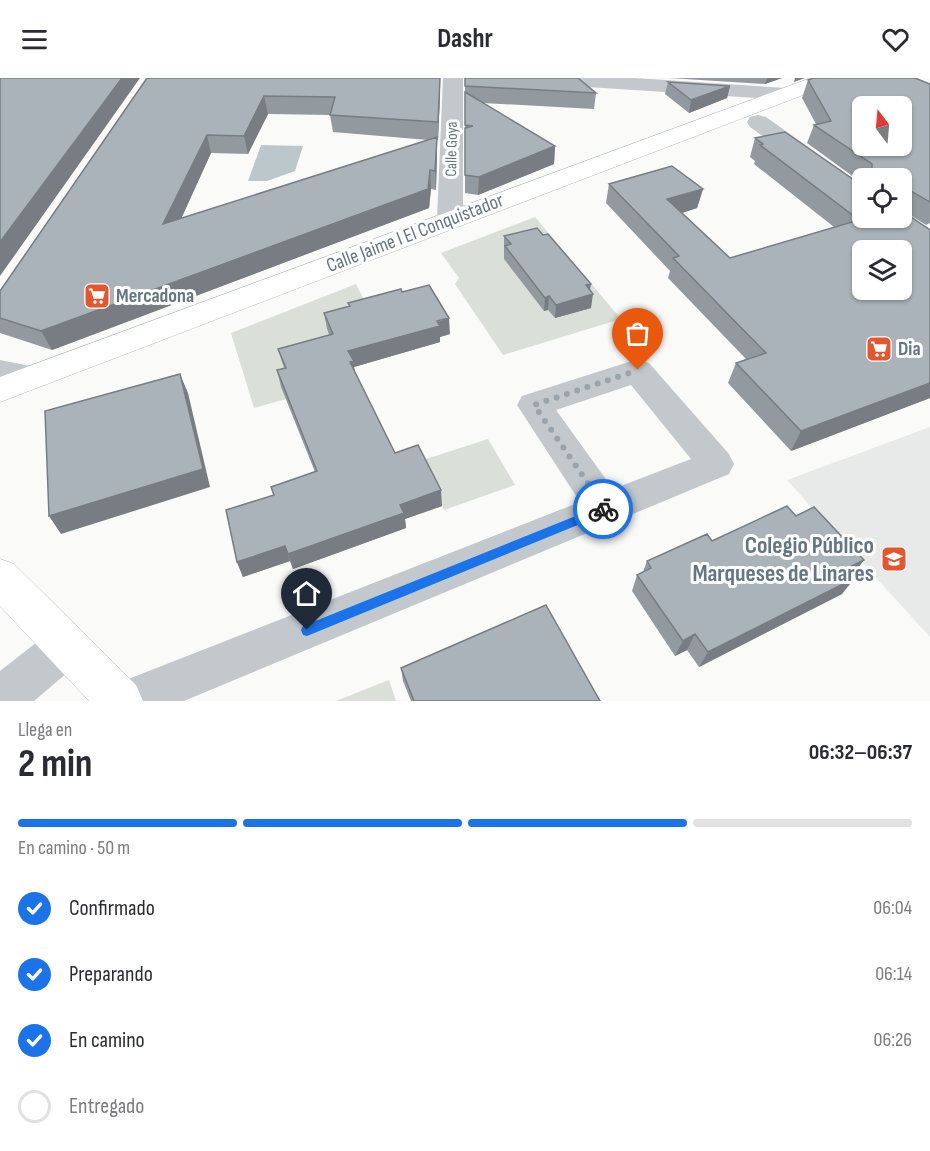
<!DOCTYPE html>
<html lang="es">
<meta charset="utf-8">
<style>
:root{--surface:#fff;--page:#f2f2f3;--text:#2b2b33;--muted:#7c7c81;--line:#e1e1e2;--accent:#1a73e8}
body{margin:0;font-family:"Sofia Sans Condensed",sans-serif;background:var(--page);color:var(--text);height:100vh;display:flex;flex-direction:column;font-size:22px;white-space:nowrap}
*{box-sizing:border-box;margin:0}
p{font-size:20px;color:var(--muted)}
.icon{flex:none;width:33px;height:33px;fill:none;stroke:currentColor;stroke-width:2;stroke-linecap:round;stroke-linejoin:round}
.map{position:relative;height:623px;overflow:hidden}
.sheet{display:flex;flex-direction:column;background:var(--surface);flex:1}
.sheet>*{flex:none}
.needle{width:39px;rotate:344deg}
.fabs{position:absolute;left:852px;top:18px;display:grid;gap:12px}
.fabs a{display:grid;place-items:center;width:60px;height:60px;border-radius:9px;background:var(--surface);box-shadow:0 2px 4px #0004;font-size:30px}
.pin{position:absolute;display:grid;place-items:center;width:51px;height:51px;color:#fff;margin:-62px -26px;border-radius:50% 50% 50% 0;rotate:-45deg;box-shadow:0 0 6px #0007}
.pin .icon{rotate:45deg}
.courier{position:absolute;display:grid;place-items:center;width:60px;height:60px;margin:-30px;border:4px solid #1a73e8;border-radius:50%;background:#fff;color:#222;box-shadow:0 2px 8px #0007}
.headline em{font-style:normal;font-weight:700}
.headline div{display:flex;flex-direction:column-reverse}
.headline{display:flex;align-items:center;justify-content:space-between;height:102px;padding:0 18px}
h1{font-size:39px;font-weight:700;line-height:45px}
.bar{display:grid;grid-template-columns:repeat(4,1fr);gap:9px 6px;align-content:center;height:72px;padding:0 18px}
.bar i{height:8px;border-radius:4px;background:var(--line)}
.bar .on{background:var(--accent)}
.bar p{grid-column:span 4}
ol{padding:0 18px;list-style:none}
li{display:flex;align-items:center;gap:18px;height:66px}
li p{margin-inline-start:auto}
li .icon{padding:6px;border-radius:50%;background:var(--accent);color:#fff;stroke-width:4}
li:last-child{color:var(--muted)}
li i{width:33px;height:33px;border:3px solid var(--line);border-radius:50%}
header{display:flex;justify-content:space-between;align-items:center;height:78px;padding:0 18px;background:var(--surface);font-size:27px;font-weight:700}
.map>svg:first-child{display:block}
</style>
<header><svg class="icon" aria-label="menu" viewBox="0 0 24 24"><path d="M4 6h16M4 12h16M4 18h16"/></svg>Dashr<svg class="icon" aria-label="heart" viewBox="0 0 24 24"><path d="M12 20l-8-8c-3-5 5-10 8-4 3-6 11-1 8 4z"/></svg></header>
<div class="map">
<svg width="930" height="623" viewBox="0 0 930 623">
<rect width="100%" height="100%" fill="#fafaf8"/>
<path fill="#e8e9e9" d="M930,349v210l-143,-157z"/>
<path fill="#dadfd7" d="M535,139l86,102 -118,36 -48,-71 4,-6 -18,-25z
M356,206l15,30 -44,16 9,20 -53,15 7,19 -9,3 5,12 -32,9 -23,-75z
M488,361l27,46 -71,25 -24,-49z
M389,602l7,21h-60z"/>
<path fill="#bbc7cb" d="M261,67l42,1 -8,25 -28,10h-19z"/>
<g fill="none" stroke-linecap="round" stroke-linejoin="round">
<g stroke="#b3babf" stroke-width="1">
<path id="secondary" d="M811,0h29l-3,4 -837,320v-25z
M0,481l14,5 122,121 7,16h-54l-89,-95z"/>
</g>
<path fill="#c3c8cc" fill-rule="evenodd" d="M443,0h20v141l-4,6 -9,2 -9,-2 -4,-6z
M532,0h103l151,10 7,2 3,4 -3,4 -7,2 -244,-16 -7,-2z
M758,37l8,2 96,68v18l-9,-2 -103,-74 -3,-5 3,-5z
M638,281l11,4 80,91 5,10 -5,10 -545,227h-78l7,-16 467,-183 -63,-97 5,-9zM631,307l60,74 -78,30 -57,-79z
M0,282l46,9 5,8 -5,8c-15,5 -31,4 -46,0z
M66,547l15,6 7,15 -7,15 -47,40h-34v-30l51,-40z"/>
<use href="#secondary" fill="#fff" fill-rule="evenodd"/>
</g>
<path fill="#929a9f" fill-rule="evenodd" d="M147,0h293v15l-2,47h-1l-1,50 -5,-1 -2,19 -377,142 -52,-17v-42zM268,36l62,1 3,17 95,8 -247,79 30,-66 37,1z
M465,0l131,15 -2,16 -111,-6 72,43 -1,18 -76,31 -13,-2z
M669,0h113l-17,6z
M808,2l122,4v139l-4,2 -24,-15v1l28,19v168l-139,53 -63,-68 8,-20 10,-4 -78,-81 2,-7 -64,-68 3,-19 94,5 -6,19 -15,5 48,45 104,-31 -80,-63 1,-3 -5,-4 5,-19 147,80v-40h-40v5l-55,-40 7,-18 2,-1 -14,-26z
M668,4l62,4 -3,12 -38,15 -24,-19z
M504,158l86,54 1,18 -36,10 -7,-8 -4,1 -40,-52z
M402,214l48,42 -10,3v5l-86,25 1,5 40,81 47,53 -37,13 1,9 -113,41 -3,-8 -47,16 -6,-15 37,-67 41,-23 -34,-85 -4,-17 7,-2 -6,-19 51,-14 -2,-6 -3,-16 25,-7 -1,-3z
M796,438l68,44 -12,15 -10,19 -143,73 -12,-17 -12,6 -43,-65 5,-16 6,-3 4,-11z
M401,590l199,33h-189l-8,-20z"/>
<path fill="#777d82" d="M122,0h18l-140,198v-34z
M440,0v15l-2,47v-18z
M767,0h15l-17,6z
M795,0h10l-11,4z
M730,8l-3,12 -38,15 2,-13z
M264,18l4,18 -20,40 -4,-18z
M207,57l4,18 -41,90 -7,-19z
M437,59v18l-1,35 -1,-19z
M555,68l-1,18 -76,31 1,-18z
M430,92l1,19 -2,19 -377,142 -11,-19z
M703,111l-6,19 -34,11 4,-20z
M591,206l-2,11 4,-1 -2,14 -36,10 1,-13 30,-20z
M549,218l-1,14 -4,1 1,-13z
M449,240l1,16 -10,3v5l-86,25 2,10 -3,1 -5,-27z
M180,296l8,19 22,94 -149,47 -12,-18z
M930,305v15l-139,53 10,-20z
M441,412l1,16 -37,13 1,9 -113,41 -5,-15 112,-49z
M285,468l5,15 -47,16 -6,-15z
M864,482l-13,17 -5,-8z
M855,500l-13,16 -143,73 9,-15z
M695,556l-8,16 -12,6 8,-15z"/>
<path fill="#aab3b9" stroke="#777d82" stroke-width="1.5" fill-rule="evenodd" d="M0,0h122l-122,164z
M147,0h293l-2,44 -108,-7 5,-18 -71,-1 -20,40 -37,-1 -44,89 274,-87 -2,34 -5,-1 -2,19 -387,142 -41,-13v-27z
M465,0h113l18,15 -131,-7z
M814,0h101l15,6v118l-19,-11 -2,5h-7v-18h-30v-14l-58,-39 17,-4 -23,-41zM862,28h40v40h-40z
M668,4l62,4 -39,14z
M465,14l90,54 -76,31 -14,-2v-47l8,-2 -8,-1z
M785,54l75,52h2v34h40v-7l28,19v153l-129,48 -65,-68 30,-10 -93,-95 6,-2 -70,-72 63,-18 31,23 -36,10 63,59 129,-38 -99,-75 3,-1 -8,-6zM862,172h40v40h-40z
M537,150l6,7 5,-1 43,50 -5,1 7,9 -37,11 -7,-9 -4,2 -40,-52 6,-2 -7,-8z
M429,207l20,33 -12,3 3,5 -92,25 6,10 -4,1 45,91 23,-8 23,45 -41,15 4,8 -116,41 -3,-8 -48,16 -11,-52 48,-15 -3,-8 46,-16 -40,-101 9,-2 -8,-19 55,-15 -9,-21 26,-7 -2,-3 53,-14 1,3z
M180,296l23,95 -154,47 -4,-105z
M787,428l9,10 18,-9 50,53 -18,9 9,9 -147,74 -13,-18 -12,7 -46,-66 14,-7 -4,-7 60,-27 5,7z
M546,527l54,96h-186l-13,-33z"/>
<path fill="#1a73e8" d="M603,427l6,4 -2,4 -300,123 -4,-1 -2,-5 2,-4z"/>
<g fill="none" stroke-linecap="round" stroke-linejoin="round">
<path stroke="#99a4ac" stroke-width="6" stroke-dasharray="0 10.8" d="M603,431l2,-1 -71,-103 104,-35"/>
</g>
<defs>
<g id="supermarket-square" transform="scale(1.35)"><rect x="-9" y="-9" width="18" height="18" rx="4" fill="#e4572e" stroke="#fff"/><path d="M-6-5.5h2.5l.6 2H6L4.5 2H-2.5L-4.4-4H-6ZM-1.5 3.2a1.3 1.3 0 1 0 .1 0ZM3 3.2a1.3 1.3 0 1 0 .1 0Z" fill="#fff"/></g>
<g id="school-square" transform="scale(1.35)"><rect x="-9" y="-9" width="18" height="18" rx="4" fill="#e4572e" stroke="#fff"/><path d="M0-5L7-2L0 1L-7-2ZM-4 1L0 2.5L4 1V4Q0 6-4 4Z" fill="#fff"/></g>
</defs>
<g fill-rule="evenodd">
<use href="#supermarket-square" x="97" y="218"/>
<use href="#supermarket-square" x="879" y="271"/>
<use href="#school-square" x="894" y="481"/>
</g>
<g text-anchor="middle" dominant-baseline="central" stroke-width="6" stroke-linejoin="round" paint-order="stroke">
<g font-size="16" fill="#657683" stroke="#fff">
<text transform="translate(452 71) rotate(-89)">Calle Goya</text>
</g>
<g font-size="20" fill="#657683" stroke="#fff">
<text transform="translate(415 155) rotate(-21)">Calle Jaime I El Conquistador</text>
</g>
<g font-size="20" font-weight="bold" fill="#657683" stroke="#fff" text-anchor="start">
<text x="116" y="218">Mercadona</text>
<text x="898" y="271">Dia</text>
</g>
<g font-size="24" font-weight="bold" fill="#657683" stroke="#fff" text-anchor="end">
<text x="874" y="467">Colegio Público<tspan x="874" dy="28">Marqueses de Linares</tspan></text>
</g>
</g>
</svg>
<div class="fabs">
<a><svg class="needle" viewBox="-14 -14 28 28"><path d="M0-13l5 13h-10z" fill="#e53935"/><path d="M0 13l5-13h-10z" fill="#7c7c81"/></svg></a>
<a><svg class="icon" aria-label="locate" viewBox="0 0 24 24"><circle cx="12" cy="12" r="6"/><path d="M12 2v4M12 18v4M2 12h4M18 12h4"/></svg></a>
<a><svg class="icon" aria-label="layers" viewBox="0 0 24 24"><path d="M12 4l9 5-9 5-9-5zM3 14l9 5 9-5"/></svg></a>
</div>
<div class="pin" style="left:638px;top:292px;background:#ea580c"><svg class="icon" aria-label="bag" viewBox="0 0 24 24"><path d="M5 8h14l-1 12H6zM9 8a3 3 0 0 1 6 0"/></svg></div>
<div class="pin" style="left:307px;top:552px;background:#1f2937"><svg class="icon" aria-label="home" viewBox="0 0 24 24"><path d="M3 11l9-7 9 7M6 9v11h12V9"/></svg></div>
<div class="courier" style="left:603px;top:431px"><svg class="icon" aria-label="bike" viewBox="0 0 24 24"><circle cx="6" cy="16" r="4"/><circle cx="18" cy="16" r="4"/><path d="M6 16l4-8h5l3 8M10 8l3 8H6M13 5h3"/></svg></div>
</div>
<section class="sheet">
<div class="headline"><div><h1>2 min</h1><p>Llega en</p></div><em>06:32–06:37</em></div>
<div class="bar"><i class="on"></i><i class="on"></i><i class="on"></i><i></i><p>En camino · 50 m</p></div>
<ol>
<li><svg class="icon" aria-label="check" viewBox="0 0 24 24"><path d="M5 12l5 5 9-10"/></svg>Confirmado<p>06:04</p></li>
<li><svg class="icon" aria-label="check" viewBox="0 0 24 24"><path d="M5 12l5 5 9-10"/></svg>Preparando<p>06:14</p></li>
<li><svg class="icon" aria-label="check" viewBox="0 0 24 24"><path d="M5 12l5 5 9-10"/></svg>En camino<p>06:26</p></li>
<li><i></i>Entregado</li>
</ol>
</section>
